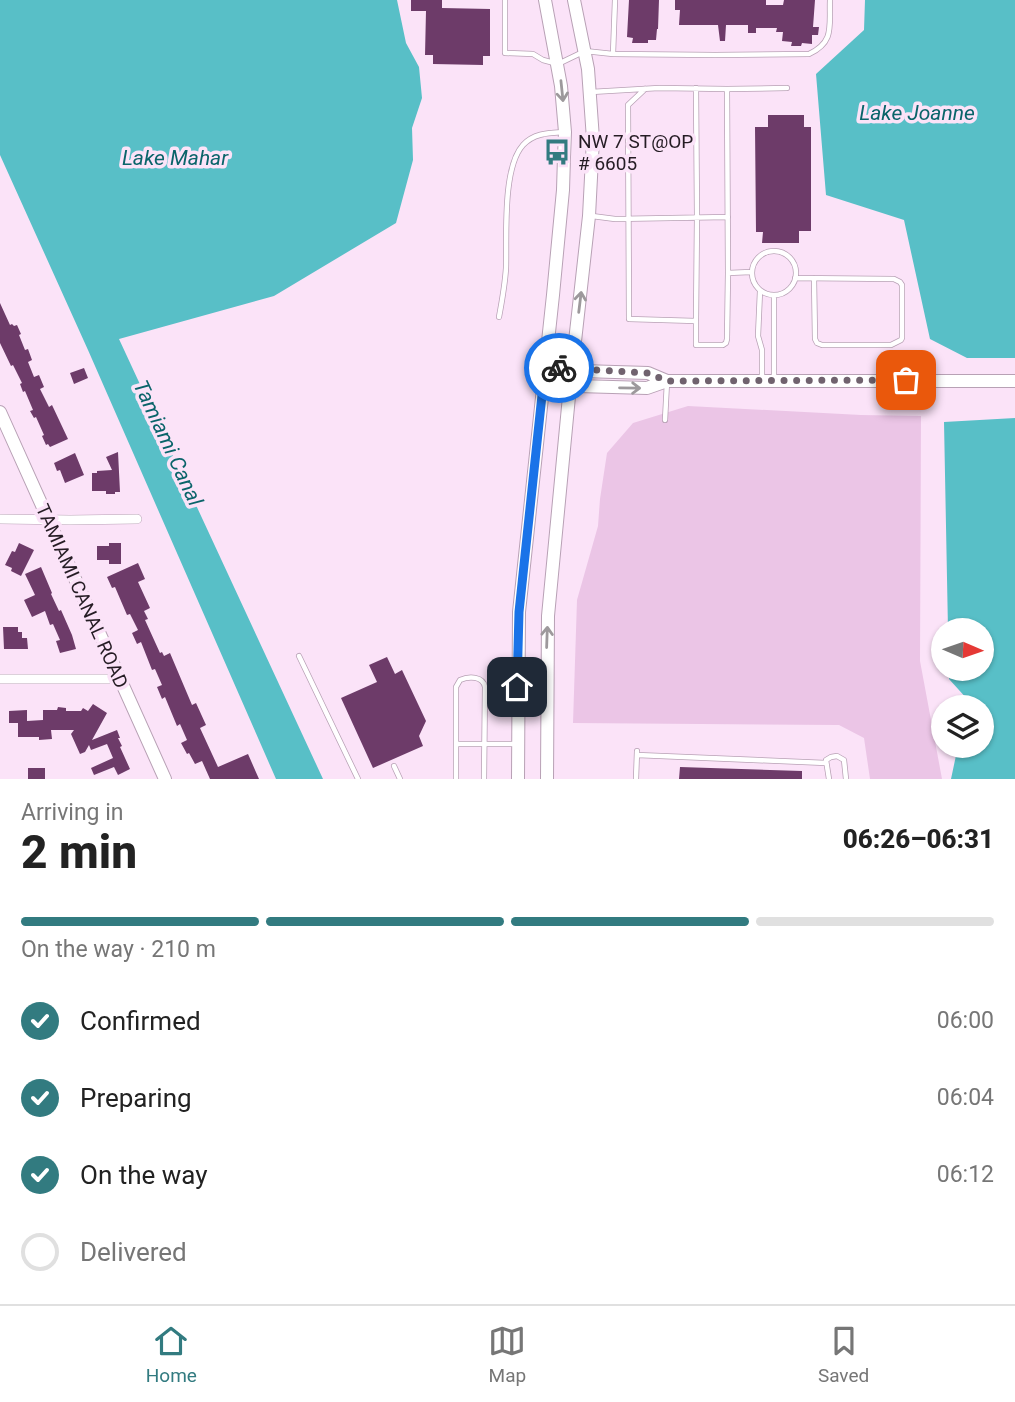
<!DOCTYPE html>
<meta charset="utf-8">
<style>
:root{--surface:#fff;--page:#f2f2f2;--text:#222;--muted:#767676;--line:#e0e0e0;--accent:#327b80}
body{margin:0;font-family:Roboto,sans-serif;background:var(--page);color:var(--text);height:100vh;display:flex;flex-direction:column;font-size:26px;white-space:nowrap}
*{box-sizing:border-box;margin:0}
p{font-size:23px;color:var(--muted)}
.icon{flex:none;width:38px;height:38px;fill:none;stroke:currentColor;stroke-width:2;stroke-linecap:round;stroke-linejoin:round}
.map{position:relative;height:779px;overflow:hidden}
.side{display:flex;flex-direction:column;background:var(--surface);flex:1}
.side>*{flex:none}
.needle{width:46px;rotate:92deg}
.tools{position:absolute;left:931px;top:618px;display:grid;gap:14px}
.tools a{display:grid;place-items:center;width:63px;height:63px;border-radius:50%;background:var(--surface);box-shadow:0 2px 5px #0004;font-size:35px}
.pin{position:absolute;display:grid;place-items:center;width:60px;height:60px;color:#fff;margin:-30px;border-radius:14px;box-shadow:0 4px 10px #0006}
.courier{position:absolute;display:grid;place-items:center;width:70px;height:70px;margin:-35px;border:5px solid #1a73e8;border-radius:50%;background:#fff;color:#222;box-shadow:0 2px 9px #0007}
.summary em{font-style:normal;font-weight:800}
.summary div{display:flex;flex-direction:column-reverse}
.summary{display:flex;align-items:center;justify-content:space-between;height:119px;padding:0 21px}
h1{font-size:46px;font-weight:800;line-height:52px}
.bar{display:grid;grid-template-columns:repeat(4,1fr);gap:10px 7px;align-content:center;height:84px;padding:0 21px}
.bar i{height:9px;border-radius:5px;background:var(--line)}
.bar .active{background:var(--accent)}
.bar p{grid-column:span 4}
ol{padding:0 21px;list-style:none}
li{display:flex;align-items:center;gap:21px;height:77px}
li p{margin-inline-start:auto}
li .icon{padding:7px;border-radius:50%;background:var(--accent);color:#fff;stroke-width:4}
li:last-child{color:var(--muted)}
li i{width:38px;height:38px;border:4px solid var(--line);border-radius:50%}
.menu{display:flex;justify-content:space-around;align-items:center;height:98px;border-top:2px solid var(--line);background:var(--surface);font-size:19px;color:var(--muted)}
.menu a{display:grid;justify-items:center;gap:4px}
.menu .active{color:var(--accent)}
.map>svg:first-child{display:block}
</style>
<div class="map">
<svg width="1015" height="779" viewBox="0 0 1015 779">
<rect width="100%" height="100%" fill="#fbe3f8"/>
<path fill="#ebc5e6" d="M688,406l173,9 60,1 -1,245 22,118h-72l-6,-41 -25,-13 -266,-2 4,-123 21,-74 2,-27 7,-46 26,-30z"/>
<path fill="#58bfc7" d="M0,0h397l9,43 13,24 3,31 -10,30 1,32 -17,63 -122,73 -155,43 204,440h-47l-188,-429 -88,-195z
M865,0h150v358h-48l-37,-19 -26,-119 -78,-25 -10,-121 48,-44z
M1015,418v361h-64l7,-33h24v-39h-15l1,-7 -19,-21v-10l33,-1v-38h-34l-4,-208z"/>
<path fill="#6d3b69" d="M411,0h31v8l48,1v47h-7v9l-50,-1v-9h-8l1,-44h-15z
M629,0h30l-1,29h-1l-1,11h-8v3h-16l1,-5 -6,-1z
M675,0h91v5h17l1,-5h31l-2,27h6l-1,8h-6v9l-10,-1 -1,3h-10l1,-4 -10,-1 1,-9h-7l1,-4h-21v5h-8v-8h-22l-1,16h-5l-2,-16h-39l1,-15h-5z
M768,115h36v12h7v104h-12v12h-37l1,-11h-7l-1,-105h13z
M0,303l10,22 2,-1 2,2 3,-1 4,9 -2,1 6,15 3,-1 4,11 -4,2 6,15 5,-2 5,12 -4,2 9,18 3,-2 16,34 -18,8 -2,-3 -2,1 -4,-9 2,-1 -8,-18 -2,1 -4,-7 3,-1 -8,-19 -2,1 -3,-8 2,-1 -9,-18 -2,1 -11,-23z
M84,368l4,10 -14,6 -4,-11z
M118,452l2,40h-5v2h-9v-3h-14v-18h5v-2l15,-1 -6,-13z
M75,453l9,22 -19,8 -5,-13 -3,1 -3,-8z
M19,543l15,7 -13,26 -10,-5 1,-3 -7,-3 7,-14 3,1z
M109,543h12v21h-12v-4h-12v-14h12z
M138,563l7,16 -7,3 12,26 -6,3 4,8 -3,1 15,33 2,-1 2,4 6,-3 22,52 4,-2 10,22 -6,3 18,39 30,-13 11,25h-49l-8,-18 -7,3 -6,-11 -2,1 -6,-11 6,-3 -7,-16 -3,2 -12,-29 -3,2 -5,-12 5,-2 -7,-16 -3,1 -11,-28 -4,2 -5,-11 6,-3 -8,-16 -3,1 -12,-28 -3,1 -5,-11z
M41,567l11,26 -1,1 8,17 2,-1 11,25 4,14 -16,4 -4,-12 4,-1 -7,-16 -3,1 -5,-14 -13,6 -8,-17 11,-5 -10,-21z
M3,627h15v5h4v6h5l1,11h-24z
M387,657l8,17 7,-4 24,51 -7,15 4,10 -50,22 -32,-70 36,-16 -8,-17z
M93,704l14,9 -15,27 25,-10 3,8h-2l4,8 -2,1 10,22 -12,6 -4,-8 -20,8 -3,-7 22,-10 -6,-14 -16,6 -2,-5 -4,7 -5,2 -9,-20 3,-4h-23l1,9 -13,1v-3h-21v-14h-9v-12l18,-1v11l16,-1v-10h14l1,-3 8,1v3h15l2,-3 5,3z
M680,767l122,4v8h-123z
M28,768h17v11h-17z"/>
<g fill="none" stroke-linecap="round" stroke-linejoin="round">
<g stroke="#b8a1b5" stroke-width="6">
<path id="lane" d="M505,0v53l28,1 10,6 15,4 27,-13 28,3 102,1 94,-1c26,-12 20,-28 21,-54
M613,54l2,-54
M645,89l-17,16 1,214 67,2v24h27l3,-2 1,-4 1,-66 23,-1
M727,89l60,-1
M591,92l68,-4 68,1 1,184
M592,216l23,3 113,-2
M752 273a22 22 0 1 1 44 0a22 22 0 1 1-44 0Z
M795,278l99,1 6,3 2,3v53l-1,2 -10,5h-69l-5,-2 -2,-4 -1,-61
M760,291l-2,45 4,14v30
M499,317c3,-16 6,-33 7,-49 1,-30 -4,-100 17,-123 11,-12 26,-12 41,-13
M696,321l1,-104 -1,-129
M774,379v-83
M665,420l2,-38
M299,656l59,123
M456,744h61
M637,755l189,8
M394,766l6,13
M456,779v-92l4,-7c9,-4 23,-4 25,7l-1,92
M636,779l1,-28
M829,779l-3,-19 5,-3 6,-1 7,4 2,19"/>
</g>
<g stroke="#b8a1b5" stroke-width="10">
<path id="street" d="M0,519l70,1 67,-1
M0,679h120"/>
</g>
<g stroke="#b8a1b5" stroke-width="14">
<path id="secondary" d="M545,367l37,4 66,2 19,8
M543,385l104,3 20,-7h348
M0,412l165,367
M518,779l1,-167 34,-317 10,-105 1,-33 1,-25 -4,-46 -16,-86
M547,779l1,-163 22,-230 19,-170 4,-77 -5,-70 -14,-69"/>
</g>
<use href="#lane" stroke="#fff" stroke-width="4.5"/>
<use href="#street" stroke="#fff" stroke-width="9"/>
<use href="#secondary" stroke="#fff" stroke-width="12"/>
</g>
<defs><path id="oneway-shaft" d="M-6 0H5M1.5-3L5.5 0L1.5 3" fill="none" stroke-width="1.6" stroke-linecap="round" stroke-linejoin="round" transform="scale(1.75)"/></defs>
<g stroke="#9d999c">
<use href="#oneway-shaft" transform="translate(562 91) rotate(84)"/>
<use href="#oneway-shaft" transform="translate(580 302) rotate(-83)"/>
<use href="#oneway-shaft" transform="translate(630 388) rotate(1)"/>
<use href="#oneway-shaft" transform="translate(547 637) rotate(-88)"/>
</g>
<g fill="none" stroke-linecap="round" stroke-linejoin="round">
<path stroke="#70626e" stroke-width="7" stroke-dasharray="0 12.6" d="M559,368l89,5 19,8 239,-1"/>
<path stroke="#1a73e8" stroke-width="9" d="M517,687l2,-75 26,-245 14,1"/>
</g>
<defs>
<g id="bus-bare" transform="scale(2.1)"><path d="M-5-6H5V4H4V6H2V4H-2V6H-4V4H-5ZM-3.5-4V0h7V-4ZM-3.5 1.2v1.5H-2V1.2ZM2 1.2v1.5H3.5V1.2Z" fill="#327b80" stroke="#fbe3f8" stroke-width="2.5" paint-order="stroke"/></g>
</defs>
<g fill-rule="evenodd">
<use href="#bus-bare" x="557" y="152"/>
</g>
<g text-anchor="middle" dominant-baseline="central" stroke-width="7" stroke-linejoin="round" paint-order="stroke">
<g font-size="19" fill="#251c24" stroke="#fbe3f8" text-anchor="start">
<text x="578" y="141">NW 7 ST@OP<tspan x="578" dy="22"># 6605</tspan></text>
</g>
<g font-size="19" fill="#251c24" stroke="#fbe3f8">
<text transform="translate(82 596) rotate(66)">TAMIAMI CANAL ROAD</text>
</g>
<g font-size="21" font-style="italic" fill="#0a646a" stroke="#fbe3f8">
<text x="917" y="113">Lake Joanne</text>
<text x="175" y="158">Lake Mahar</text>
<text transform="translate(168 443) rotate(65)">Tamiami Canal</text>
</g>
</g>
</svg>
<div class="tools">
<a><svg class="needle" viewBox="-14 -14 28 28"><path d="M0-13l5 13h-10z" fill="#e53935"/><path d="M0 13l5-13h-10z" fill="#767676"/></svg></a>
<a><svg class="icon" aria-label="layers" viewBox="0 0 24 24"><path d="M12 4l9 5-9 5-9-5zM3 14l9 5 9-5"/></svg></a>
</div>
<div class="pin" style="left:906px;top:380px;background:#ea580c"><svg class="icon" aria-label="bag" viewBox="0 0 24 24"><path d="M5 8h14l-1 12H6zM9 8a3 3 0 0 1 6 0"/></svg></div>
<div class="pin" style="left:517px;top:687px;background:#1f2937"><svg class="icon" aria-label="home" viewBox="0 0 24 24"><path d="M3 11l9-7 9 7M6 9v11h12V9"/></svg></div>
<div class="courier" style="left:559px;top:368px"><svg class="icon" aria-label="bike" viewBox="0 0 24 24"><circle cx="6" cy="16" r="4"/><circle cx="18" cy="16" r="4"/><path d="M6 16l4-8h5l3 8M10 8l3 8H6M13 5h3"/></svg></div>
</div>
<section class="side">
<div class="summary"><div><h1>2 min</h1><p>Arriving in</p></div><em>06:26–06:31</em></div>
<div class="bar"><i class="active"></i><i class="active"></i><i class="active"></i><i></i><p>On the way · 210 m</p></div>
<ol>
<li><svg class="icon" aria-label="check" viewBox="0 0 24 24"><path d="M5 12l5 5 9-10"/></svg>Confirmed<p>06:00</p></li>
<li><svg class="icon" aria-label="check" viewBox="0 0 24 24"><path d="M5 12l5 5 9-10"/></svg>Preparing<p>06:04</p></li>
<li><svg class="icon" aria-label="check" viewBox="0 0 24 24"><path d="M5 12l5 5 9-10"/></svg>On the way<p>06:12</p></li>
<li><i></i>Delivered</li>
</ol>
</section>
<nav class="menu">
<a class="active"><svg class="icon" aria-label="home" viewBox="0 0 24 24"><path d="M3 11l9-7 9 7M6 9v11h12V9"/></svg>Home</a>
<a><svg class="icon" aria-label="map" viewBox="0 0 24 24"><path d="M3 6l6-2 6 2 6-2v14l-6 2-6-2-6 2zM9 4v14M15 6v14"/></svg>Map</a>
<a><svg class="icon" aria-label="saved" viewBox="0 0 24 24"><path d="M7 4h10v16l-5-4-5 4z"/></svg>Saved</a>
</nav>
